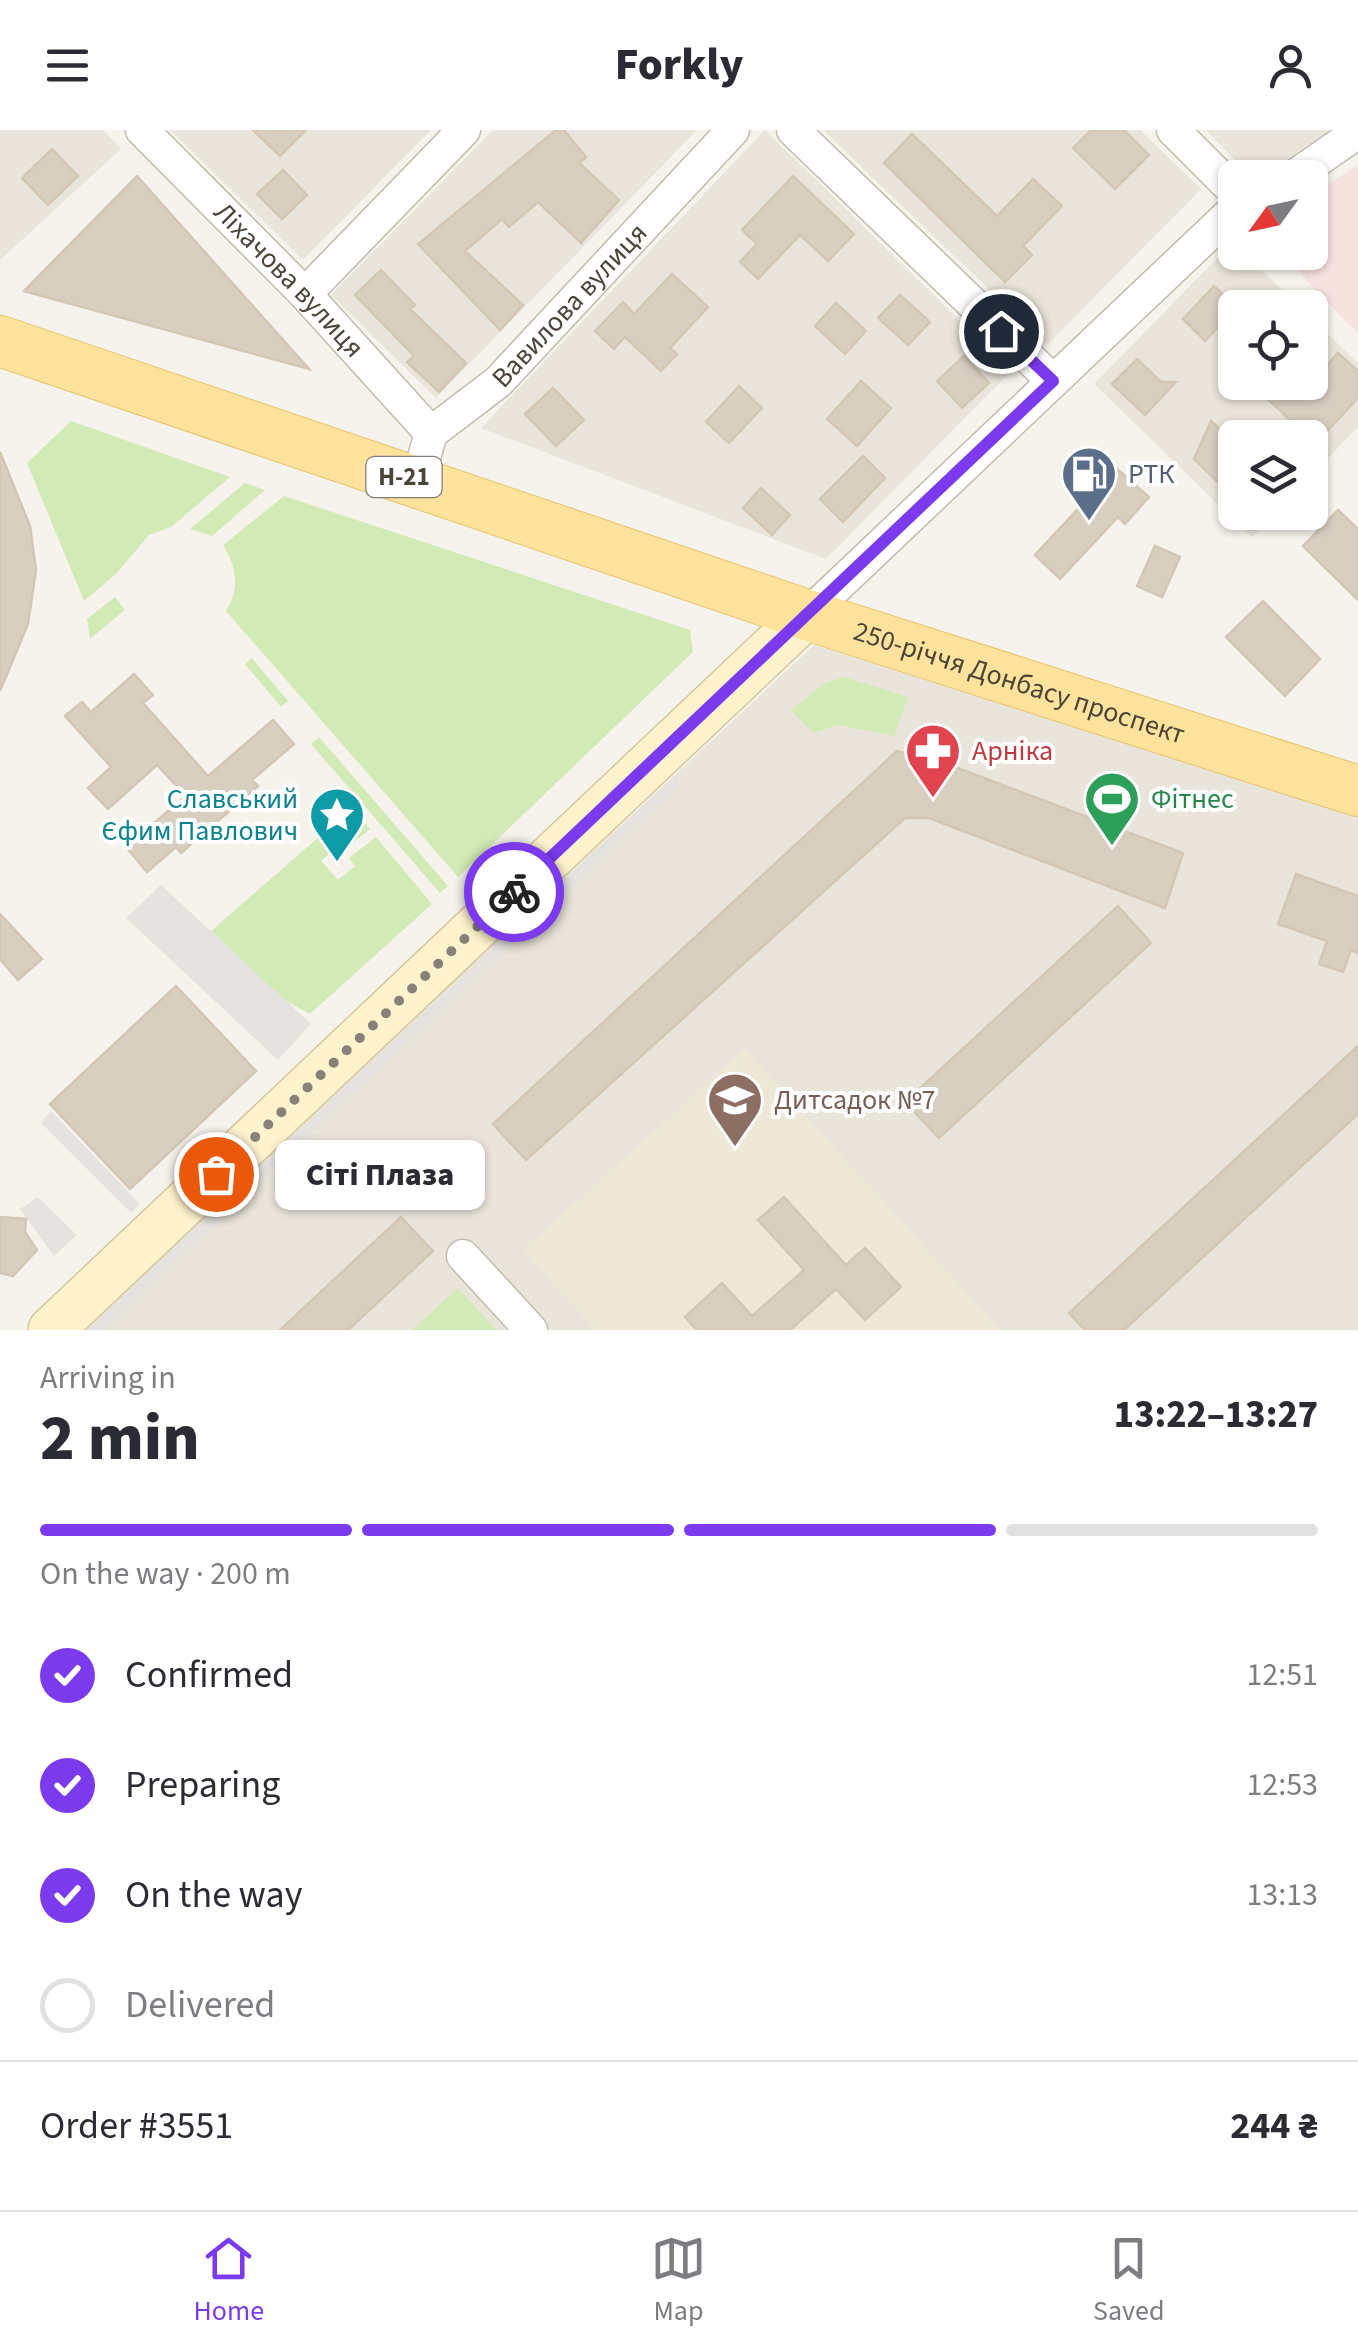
<!DOCTYPE html>
<meta charset="utf-8">
<style>
:root{--surface:#fff;--page:#f7f7f7;--text:#2b2b33;--muted:#7c7c81;--line:#e1e1e2;--accent:#7c3aed}
body{margin:0;font-family:"Source Sans 3",sans-serif;background:var(--page);color:var(--text);height:100vh;display:flex;flex-direction:column;font-size:38px;white-space:nowrap}
*{box-sizing:border-box;margin:0}
p{font-size:32px;color:var(--muted)}
.icon{flex:none;width:55px;height:55px;fill:none;stroke:currentColor;stroke-width:2;stroke-linecap:round;stroke-linejoin:round}
.map{position:relative;height:1200px;overflow:hidden}
.side{display:flex;flex-direction:column;background:var(--surface);flex:1}
.side>*{flex:none}
.needle{width:65px;rotate:237deg}
.buttons{position:absolute;left:1218px;top:30px;display:grid;gap:20px}
.buttons a{display:grid;place-items:center;width:110px;height:110px;border-radius:15px;background:var(--surface);box-shadow:0 2px 8px #0004;font-size:50px}
.pin{position:absolute;display:grid;place-items:center;width:85px;height:85px;color:#fff;margin:-42px;border:5px solid #fff;border-radius:50%;box-shadow:0 2px 10px #0007}
.courier{position:absolute;display:grid;place-items:center;width:100px;height:100px;margin:-50px;border:8px solid #7c3aed;border-radius:50%;background:#fff;color:#222;box-shadow:0 2px 12px #0007}
.bubble{position:absolute;height:70px;border-radius:15px;background:var(--surface);box-shadow:0 2px 8px #0004;font-size:32px;font-weight:800;line-height:70px;text-align:center}
.headline em{font-style:normal;font-weight:800}
.headline div{display:flex;flex-direction:column-reverse}
.headline{display:flex;align-items:center;justify-content:space-between;height:170px;padding:0 40px}
h1{font-size:65px;font-weight:800;line-height:75px}
.bar{display:grid;grid-template-columns:repeat(4,1fr);gap:15px 10px;align-content:center;height:120px;padding:0 40px}
.bar i{height:12px;border-radius:8px;background:var(--line)}
.bar .active{background:var(--accent)}
.bar p{grid-column:span 4}
.line{display:flex;align-items:center;gap:25px;padding:0 40px;border-top:2px solid var(--line)}
.line div{flex:1}
ol{padding:0 40px;list-style:none}
li{display:flex;align-items:center;gap:30px;height:110px}
li p{margin-inline-start:auto}
li .icon{padding:10px;border-radius:50%;background:var(--accent);color:#fff;stroke-width:4}
li:last-child{color:var(--muted)}
li i{width:55px;height:55px;border:5px solid var(--line);border-radius:50%}
header{display:flex;justify-content:space-between;align-items:center;height:130px;padding:0 40px;background:var(--surface);font-size:45px;font-weight:800}
.tabs{display:flex;justify-content:space-around;align-items:center;height:140px;border-top:2px solid var(--line);background:var(--surface);font-size:28px;color:var(--muted)}
.tabs a{display:grid;justify-items:center;gap:5px}
.tabs .active{color:var(--accent)}
.map>svg:first-child{display:block}
</style>
<header><svg class="icon" aria-label="menu" viewBox="0 0 24 24"><path d="M4 6h16M4 12h16M4 18h16"/></svg>Forkly<svg class="icon" aria-label="person" viewBox="0 0 24 24"><circle cx="12" cy="8" r="4"/><path d="M4 21q1-7 8-7t8 7"/></svg></header>
<div class="map">
<svg width="1358" height="1200" viewBox="0 0 1358 1200">
<rect width="100%" height="100%" fill="#f6f3ec"/>
<path fill="#eae5da" d="M0,0h103l18,19 -121,111z
M170,0h261l-128,130z
M493,0h204l-261,268 -105,-103z
M765,0l246,241 -185,188 -345,-131z
M823,0h317l61,59 -154,156z
M1206,0h134l-66,48 -22,-1z
M1233,112l2,10 9,1 56,54 -65,1v74h75v-65l48,46v64l-48,50v-39h-75v74l40,1 -23,24 -158,-153z
M814,515l544,172v513h-1278z"/>
<path fill="#efe8d6" d="M745,919l255,281h-405l-72,-80z"/>
<path fill="#f6e3e0" d="M1358,34v170l-77,-81 29,-1v-54z"/>
<path fill="#d2eab5" d="M71,291l159,56 -59,50 -22,8 -33,39 -32,27 -57,-138z
M245,353l20,7 -53,46 -22,-7z
M284,366l406,134 3,22 -235,225 -232,-266c14,-23 11,-43 -3,-66z
M115,467l10,13 -35,29 -3,-20z
M252,528l36,43 -7,6 -36,-43z
M844,547l64,20 -14,39 -56,-11 -24,8 -23,-23 34,-27z
M319,607l129,149 -8,7 -129,-149z
M352,678l18,21 -27,22 -5,-5 -17,15 17,19 17,-14 -6,-8 27,-21 56,67 -122,110 -29,-16 -70,-67z
M458,1158l38,42h-84z"/>
<path fill="#e5e3e0" d="M678,644l2,10 -577,546h-17z
M161,755l150,139 -33,36 -152,-142z
M51,981l89,93 -9,9 -90,-90z
M38,1067l39,38 -23,21 -34,-47z"/>
<path fill="#d8cfc1" stroke="#d3c7b4" stroke-width="2.5" d="M253,0h53l-26,26z
M556,0h8l22,27 -7,6 40,37 -38,43 -43,-41 -29,25 -7,-8 -37,32 58,54 -23,25 -82,-86z
M1091,0h33l25,25 -34,34 -42,-41z
M912,4l85,82 36,-37 29,27 -39,40 9,9 -27,27 -121,-119z
M52,19l26,27 -30,29 -26,-27z
M283,40l24,25 -25,24 -25,-25z
M137,46l172,193 -285,-78z
M793,46l61,58 -26,27 -28,-26 -42,44 -18,-17 17,-18 -15,-14z
M381,140l34,35 -5,4 56,54 -27,29 -32,-30 7,-6 -59,-61z
M672,144l36,33 -38,41 7,6 -16,17 -36,-34 -11,12 -19,-18 28,-29 11,12z
M1214,156l22,22 -31,33 -22,-22z
M900,165l30,27 -22,23 -30,-27z
M836,173l30,28 -21,23 -30,-28z
M1338,223l20,18v27l-43,46 -65,-62h42l10,10z
M964,226l25,27 -27,25 -25,-27z
M1137,229l24,23h15l-31,33 -33,-31z
M861,251l30,27 -34,38 -30,-27z
M739,256l23,22 -33,35 -23,-21z
M553,258l31,32 -28,26 -31,-32z
M1211,291l24,22v36l-10,10 -31,-30z
M0,322l30,74 6,44 -8,54 -28,67z
M863,326l22,22 -42,44 -23,-23z
M1116,338l33,29 -24,27 -7,-7 -58,62 -25,-24z
M761,358l29,27 -18,20 -29,-27z
M1338,380l20,19v71l-55,-54z
M1155,416l25,11 -18,40 -25,-11z
M1263,471l57,58 -35,37 -59,-59z
M134,544l19,21 -10,8 65,73 65,-56 21,24 -42,36 6,6 -77,67 -5,-6 -29,25 -21,-25 60,-51 -29,-31 -49,44 -20,-21 23,-21 -46,-51 17,-14 9,10z
M897,621l50,13 236,89 -18,55 -236,-90h-24l-379,342 -33,-36z
M1296,744l62,22v57l-7,-3 -8,22 -24,-8 8,-23 -49,-17z
M1118,776l33,37 -212,195 -34,-36z
M0,784l42,45 -24,21 -18,-21z
M176,856l80,85 -126,118 -80,-85z
M1358,916v68l-234,216h-39l-16,-17z
M784,1067l62,68 19,-17 36,39 -36,33 -29,-31 -46,41h-93l-12,-13 37,-34 30,33 52,-46 -46,-50z
M0,1087l26,2 -1,13 12,18 -24,26 -13,-3z
M401,1087l32,34 -85,79h-68z"/>
<g fill="none" stroke-linecap="round" stroke-linejoin="round">
<g stroke="#c2bbae" stroke-width="35">
<g id="minor">
<path id="s1" d="M142,0l163,164 126,139"/>
<path d="M793,0l260,251"/>
<path d="M1173,0l62,62"/>
<path d="M1292,48l66,-46"/>
<path d="M305,164l159,-164"/>
<path id="s2" d="M417,352l14,-49 67,-51 235,-252"/>
<path d="M807,485l428,-406"/>
<path d="M463,1126l68,74"/>
</g>
</g>
<g stroke="#d6c79b" stroke-width="48">
<path id="secondary" d="M51,1200l756,-715"/>
</g>
<g stroke="#e6c16a" stroke-width="52">
<g id="primary">
<path id="s3" d="M0,211l807,274 551,176"/>
</g>
</g>
<use href="#minor" stroke="#fff" stroke-width="32"/>
<use href="#secondary" stroke="#fff3cd" stroke-width="45"/>
<use href="#primary" stroke="#ffe39c" stroke-width="50"/>
</g>
<g fill="none" stroke-linecap="round" stroke-linejoin="round">
<path stroke="#878178" stroke-width="10" stroke-dasharray="0 18" d="M216,1044l298,-282"/>
<path stroke="#7c3aed" stroke-width="12" d="M514,762l539,-511 -52,-50"/>
</g>
<defs>
<g id="fuel-pin" transform="scale(2.875)"><path d="M0 17L-7.5 6A9.5 9.5 0 1 1 7.5 6Z" fill="#5c6f8a" stroke="#fff"/><path d="M-5.5-6h7V0h2V4h1.3V-2.5L3-4.5l.8-.8L6-3V5H2.5V1h-1V6h-7ZM-4.2-4.7v3.2H.2V-4.7Z" fill="#fff"/></g>
<g id="pharmacy-pin" transform="scale(2.875)"><path d="M0 17L-7.5 6A9.5 9.5 0 1 1 7.5 6Z" fill="#e0444e" stroke="#fff"/><path d="M-2-6h4v4h4v4h-4v4h-4v-4h-4v-4h4Z" fill="#fff"/></g>
<g id="stadium-pin" transform="scale(2.875)"><path d="M0 17L-7.5 6A9.5 9.5 0 1 1 7.5 6Z" fill="#2e9e5b" stroke="#fff"/><path d="M0-5a6.5 5 0 1 0 0 10a6.5 5 0 1 0 0-10ZM-3.5-1.8h7v3.6h-7Z" fill="#fff"/></g>
<g id="sight-pin" transform="scale(2.875)"><path d="M0 17L-7.5 6A9.5 9.5 0 1 1 7.5 6Z" fill="#0f9aa8" stroke="#fff"/><path d="M0-6L1.8-2.2L6-1.7L2.9 1.2L3.7 5.4L0 3.3L-3.7 5.4L-2.9 1.2L-6-1.7L-1.8-2.2Z" fill="#fff"/></g>
<g id="school-pin" transform="scale(2.875)"><path d="M0 17L-7.5 6A9.5 9.5 0 1 1 7.5 6Z" fill="#8d6e63" stroke="#fff"/><path d="M0-5L7-2L0 1L-7-2ZM-4 1L0 2.5L4 1V4Q0 6-4 4Z" fill="#fff"/></g>
</defs>
<g fill-rule="evenodd">
<use href="#fuel-pin" x="1089" y="344"/>
<use href="#pharmacy-pin" x="933" y="621"/>
<use href="#stadium-pin" x="1112" y="669"/>
<use href="#sight-pin" x="337" y="685"/>
<use href="#school-pin" x="735" y="970"/>
</g>
<g text-anchor="middle" dominant-baseline="central" stroke-width="8" stroke-linejoin="round" paint-order="stroke">
<rect fill="#fff" stroke="#817c74" stroke-width="2.5" x="366.5" y="327" width="75" height="40" rx="8"/>
<g font-size="25" font-weight="bold" fill="#4b4439">
<text x="404" y="347">Н-21</text>
</g>
<g font-size="28" fill="#4b4439" stroke="#fff">
<text stroke="none"><textPath href="#s1" startOffset="210">Ліхачова вулиця</textPath></text>
<text stroke="none"><textPath href="#s2" startOffset="240">Вавилова вулиця</textPath></text>
<text stroke="none"><textPath href="#s3" startOffset="1075">250-річчя Донбасу проспект</textPath></text>
</g>
<g font-size="28" fill="#4e5e75" stroke="#fff" text-anchor="start">
<text x="1128" y="344">РТК</text>
</g>
<g font-size="28" fill="#be3a42" stroke="#fff" text-anchor="start">
<text x="972" y="621">Арніка</text>
</g>
<g font-size="28" fill="#0d838f" stroke="#fff" text-anchor="end">
<text x="298" y="669">Славський<tspan x="298" dy="32">Єфим Павлович</tspan></text>
</g>
<g font-size="28" fill="#27864d" stroke="#fff" text-anchor="start">
<text x="1151" y="669">Фітнес</text>
</g>
<g font-size="28" fill="#785e54" stroke="#fff" text-anchor="start">
<text x="774" y="970">Дитсадок №7</text>
</g>
</g>
</svg>
<div class="buttons">
<a><svg class="needle" viewBox="-14 -14 28 28"><path d="M0-13l5 13h-10z" fill="#e53935"/><path d="M0 13l5-13h-10z" fill="#7c7c81"/></svg></a>
<a><svg class="icon" aria-label="locate" viewBox="0 0 24 24"><circle cx="12" cy="12" r="6"/><path d="M12 2v4M12 18v4M2 12h4M18 12h4"/></svg></a>
<a><svg class="icon" aria-label="layers" viewBox="0 0 24 24"><path d="M12 4l9 5-9 5-9-5zM3 14l9 5 9-5"/></svg></a>
</div>
<div class="pin" style="left:216px;top:1044px;background:#ea580c"><svg class="icon" aria-label="bag" viewBox="0 0 24 24"><path d="M5 8h14l-1 12H6zM9 8a3 3 0 0 1 6 0"/></svg></div>
<div class="pin" style="left:1001px;top:201px;background:#1f2937"><svg class="icon" aria-label="home" viewBox="0 0 24 24"><path d="M3 11l9-7 9 7M6 9v11h12V9"/></svg></div>
<div class="courier" style="left:514px;top:762px"><svg class="icon" aria-label="bike" viewBox="0 0 24 24"><circle cx="6" cy="16" r="4"/><circle cx="18" cy="16" r="4"/><path d="M6 16l4-8h5l3 8M10 8l3 8H6M13 5h3"/></svg></div>
<div class="bubble" style="left:275px;top:1010px;width:210px">Сіті Плаза</div>
</div>
<section class="side">
<div class="headline"><div><h1>2 min</h1><p>Arriving in</p></div><em>13:22–13:27</em></div>
<div class="bar"><i class="active"></i><i class="active"></i><i class="active"></i><i></i><p>On the way · 200 m</p></div>
<ol>
<li><svg class="icon" aria-label="check" viewBox="0 0 24 24"><path d="M5 12l5 5 9-10"/></svg>Confirmed<p>12:51</p></li>
<li><svg class="icon" aria-label="check" viewBox="0 0 24 24"><path d="M5 12l5 5 9-10"/></svg>Preparing<p>12:53</p></li>
<li><svg class="icon" aria-label="check" viewBox="0 0 24 24"><path d="M5 12l5 5 9-10"/></svg>On the way<p>13:13</p></li>
<li><i></i>Delivered</li>
</ol>
<div class="line" style="height:130px"><div>Order #3551</div><b>244 ₴</b></div>
</section>
<nav class="tabs">
<a class="active"><svg class="icon" aria-label="home" viewBox="0 0 24 24"><path d="M3 11l9-7 9 7M6 9v11h12V9"/></svg>Home</a>
<a><svg class="icon" aria-label="map" viewBox="0 0 24 24"><path d="M3 6l6-2 6 2 6-2v14l-6 2-6-2-6 2zM9 4v14M15 6v14"/></svg>Map</a>
<a><svg class="icon" aria-label="saved" viewBox="0 0 24 24"><path d="M7 4h10v16l-5-4-5 4z"/></svg>Saved</a>
</nav>
